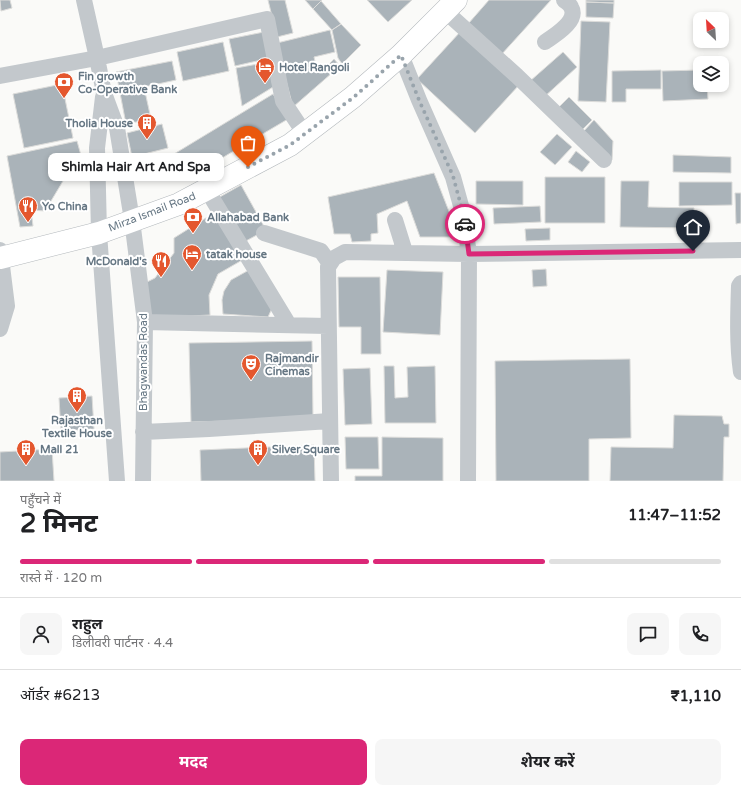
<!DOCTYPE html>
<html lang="hi">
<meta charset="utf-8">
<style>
:root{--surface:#fff;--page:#f6f6f6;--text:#202124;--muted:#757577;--line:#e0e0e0;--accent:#db2777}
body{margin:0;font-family:"Varela Round","Noto Sans Devanagari",sans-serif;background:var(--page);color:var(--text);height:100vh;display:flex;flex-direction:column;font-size:15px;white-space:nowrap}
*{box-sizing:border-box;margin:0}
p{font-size:13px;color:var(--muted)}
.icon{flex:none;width:22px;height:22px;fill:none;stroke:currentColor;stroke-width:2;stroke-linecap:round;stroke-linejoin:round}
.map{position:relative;height:481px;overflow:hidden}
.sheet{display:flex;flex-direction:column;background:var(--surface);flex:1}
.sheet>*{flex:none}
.needle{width:26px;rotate:335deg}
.tools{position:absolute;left:693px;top:12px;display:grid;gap:8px}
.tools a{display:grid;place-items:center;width:36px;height:36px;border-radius:8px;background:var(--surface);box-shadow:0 2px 6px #0003;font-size:20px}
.pin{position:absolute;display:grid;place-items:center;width:34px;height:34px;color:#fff;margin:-41px -17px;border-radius:50% 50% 50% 0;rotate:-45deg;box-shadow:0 0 4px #0007}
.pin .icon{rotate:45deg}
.courier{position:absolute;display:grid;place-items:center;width:40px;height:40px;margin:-20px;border:3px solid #db2777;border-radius:50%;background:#fff;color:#222;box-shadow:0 1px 5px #0007}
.bubble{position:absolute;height:28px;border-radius:8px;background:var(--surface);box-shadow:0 2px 6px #0003;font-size:13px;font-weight:700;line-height:28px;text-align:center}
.summary em{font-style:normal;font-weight:700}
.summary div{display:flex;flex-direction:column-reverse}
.summary{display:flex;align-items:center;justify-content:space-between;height:68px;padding:0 20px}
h1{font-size:26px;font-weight:700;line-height:30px}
.bar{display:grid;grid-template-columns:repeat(4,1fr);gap:6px 4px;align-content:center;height:48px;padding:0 20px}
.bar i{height:5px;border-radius:3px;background:var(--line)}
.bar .active{background:var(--accent)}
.bar p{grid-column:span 4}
.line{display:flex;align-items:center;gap:10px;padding:0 20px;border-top:1px solid var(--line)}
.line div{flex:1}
.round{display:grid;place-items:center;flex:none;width:42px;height:42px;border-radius:8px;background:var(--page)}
.action{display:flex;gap:8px;margin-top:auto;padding:8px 20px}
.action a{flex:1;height:46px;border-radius:8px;background:var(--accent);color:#fff;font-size:16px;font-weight:700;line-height:46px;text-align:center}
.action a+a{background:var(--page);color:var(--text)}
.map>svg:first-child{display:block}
</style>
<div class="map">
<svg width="741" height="481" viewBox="0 0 741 481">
<rect width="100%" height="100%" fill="#fafaf8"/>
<path fill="#aab3b9" stroke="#dcdcda" d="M0,0h10l2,8 -11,3z
M268,0h17l8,33 -16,4z
M305,0h17l-9,9z
M367,0h45l-24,22z
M489,0h62l-50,55 -33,-31z
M586,0h28v3l-28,-1z
M321,1l20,23 -9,6 -19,-21z
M586,2l28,1 -1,15 -27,-1z
M581,21l29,1 -4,80 -28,-1z
M341,24l20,21 -19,19 -4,-6 -6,-28z
M330,30l5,22 -21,5 2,9 -32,7 -7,-30z
M461,31l59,53 -45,49 -58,-54z
M264,32l6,26 -35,8 -6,-27z
M223,42l6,29 -46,10 -6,-29z
M563,52l14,15 -34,31 -14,-16z
M334,59l6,7 -47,41 -9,-34 32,-7 5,6z
M172,61l4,19 -32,7 7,32 -25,5 -10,-52z
M269,62l4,25 -31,19 -6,-38z
M661,70v19h-35v13h-14v-31z
M700,70v15h7l1,14 -45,2 -1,-30z
M62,84l11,54 -49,10 -11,-54z
M273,94l15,25 -100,59 -14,-24z
M569,97l23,23 -12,12 -23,-23z
M594,120l19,21 -1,19 -29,-28z
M162,124l6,24 -36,9 -5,-24z
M557,134l15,13 -17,18 -15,-13z
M77,141l5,18 -22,6 3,16 -18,30 -14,-1 2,16 -13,1 -13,-71z
M576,151l14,11 -8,10 -14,-10z
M673,155l58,2v16l-58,-1z
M434,173l25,64h-39l-13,-36 -30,13 1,19 -7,1v7l-19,1 -2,-8h-16l-6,-37z
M545,177h60v46h-60z
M476,181h47v24l-47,-1z
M621,181h28l-1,26 46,1v20l-74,-1z
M679,182h53v23l-53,1z
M241,185l25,45 -22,12 -26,-44z
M735,193h6v30l-5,1z
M540,206l1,16 -47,2 -1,-16z
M217,211l27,48 -26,15 -9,21 1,20 -63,3 -2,-35 10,-5 19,-25v-15z
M550,228v12l-24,1 -1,-12z
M546,269l1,17 -14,1 -1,-17z
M249,270l24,36 -5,11 -45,-3 -1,-14 2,-9 7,-11z
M387,270l56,2 -3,63 -57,-3z
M338,277h42l1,77h-20v-27h-22z
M312,341l1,78 -122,3 -2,-79z
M630,359l1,79 -42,1v42h-93l-1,-120z
M384,366h10l1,32 13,-1 -1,-30 28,-1 1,57h-51z
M370,368l2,56 -27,1 -2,-56z
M92,396l2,33 -33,2 -2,-33z
M674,415l48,1 2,8h5v13h-5l-1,44h-113l1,-34 62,1z
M345,437h33l1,32h-33z
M382,437l61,1v43h-88v-5h27z
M314,445l1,36h-114l-1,-31z
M52,449l2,32h-54v-29z"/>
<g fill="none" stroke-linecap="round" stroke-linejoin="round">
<g stroke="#b4b9bd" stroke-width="23">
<path id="highway" d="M0,258l99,-25 80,-29 111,-59 63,-48 48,-42 55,-55"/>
</g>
<path stroke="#c3c8cc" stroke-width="16" d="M84,0l13,58 7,35 13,35 15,92 13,102 -2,159
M445,11l72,65 87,84
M545,42c10,-7 34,-21 26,-35 -1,-3 -5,-5 -7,-7
M401,55l18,45 34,77 10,36 6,41 -1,227
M0,76l97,-18 170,-39 16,82 22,33
M103,97l-6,51 2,85 18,248
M207,190l82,135
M395,220l10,32
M264,233l57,18 9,13
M0,250l7,56 -7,23
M741,283l-2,3c-1,29 -2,58 2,86
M145,322l183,4
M143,432l66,-3 121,-8
M331,481l-3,-214 6,-9 11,-6 124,2 272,-4"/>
<use href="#highway" stroke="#fff" stroke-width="22"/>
</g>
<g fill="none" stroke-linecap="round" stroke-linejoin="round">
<path stroke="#99a4ac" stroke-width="4" stroke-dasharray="0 7.2" d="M248,167l42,-22 64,-48 47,-42 18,45 34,76 10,37 2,11"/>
<path stroke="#db2777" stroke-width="5" d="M465,224l4,30 224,-3"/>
</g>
<defs>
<g id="hotel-pin" transform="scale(1)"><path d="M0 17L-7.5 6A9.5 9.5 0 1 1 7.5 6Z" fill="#e4572e" stroke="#fff"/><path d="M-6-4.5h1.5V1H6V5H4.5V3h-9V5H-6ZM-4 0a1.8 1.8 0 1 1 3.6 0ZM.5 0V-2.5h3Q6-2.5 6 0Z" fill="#fff"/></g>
<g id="bank-pin" transform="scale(1)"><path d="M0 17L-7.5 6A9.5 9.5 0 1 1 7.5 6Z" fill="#e4572e" stroke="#fff"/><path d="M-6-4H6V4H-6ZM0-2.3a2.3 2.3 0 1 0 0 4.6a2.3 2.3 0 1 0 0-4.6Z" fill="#fff"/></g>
<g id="building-pin" transform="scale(1)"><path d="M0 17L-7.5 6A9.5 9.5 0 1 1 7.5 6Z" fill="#e4572e" stroke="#fff"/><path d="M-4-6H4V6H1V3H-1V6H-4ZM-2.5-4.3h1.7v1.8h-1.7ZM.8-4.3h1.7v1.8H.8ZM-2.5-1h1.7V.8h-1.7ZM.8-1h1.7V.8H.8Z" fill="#fff"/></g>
<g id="restaurant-pin" transform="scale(1)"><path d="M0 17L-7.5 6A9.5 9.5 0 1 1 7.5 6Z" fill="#e4572e" stroke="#fff"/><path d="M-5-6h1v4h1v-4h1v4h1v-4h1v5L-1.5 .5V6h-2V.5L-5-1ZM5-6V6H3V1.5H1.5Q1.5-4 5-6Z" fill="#fff"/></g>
<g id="theatre-pin" transform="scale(1)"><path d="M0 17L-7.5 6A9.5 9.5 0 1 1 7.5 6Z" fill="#e4572e" stroke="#fff"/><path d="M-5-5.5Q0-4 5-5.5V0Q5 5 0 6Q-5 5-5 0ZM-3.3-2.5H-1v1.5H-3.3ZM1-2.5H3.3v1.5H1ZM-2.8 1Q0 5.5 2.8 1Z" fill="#fff"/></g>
</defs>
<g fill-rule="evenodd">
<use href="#hotel-pin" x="265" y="67"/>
<use href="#bank-pin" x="64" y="82"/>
<use href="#building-pin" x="147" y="123"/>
<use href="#restaurant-pin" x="28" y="206"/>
<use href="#bank-pin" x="193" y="217"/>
<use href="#hotel-pin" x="192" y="254"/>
<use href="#restaurant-pin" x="161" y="261"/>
<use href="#theatre-pin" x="251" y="364"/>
<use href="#building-pin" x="77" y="396"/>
<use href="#building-pin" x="26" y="449"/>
<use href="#building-pin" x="258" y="449"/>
</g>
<g text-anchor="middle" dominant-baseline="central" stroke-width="4" stroke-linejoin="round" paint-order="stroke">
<g font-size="11" font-weight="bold" fill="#657683" stroke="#fff" text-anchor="start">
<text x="279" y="67">Hotel Rangoli</text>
<text x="78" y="76">Fin growth<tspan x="78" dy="13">Co-Operative Bank</tspan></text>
<text x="133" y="123" text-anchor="end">Tholia House</text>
<text x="42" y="206">Yo China</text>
<text x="207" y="217">Allahabad Bank</text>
<text x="206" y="254">tatak house</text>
<text x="147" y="261" text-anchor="end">McDonald's</text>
<text x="265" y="358">Rajmandir<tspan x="265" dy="13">Cinemas</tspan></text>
<text x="77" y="420" text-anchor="middle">Rajasthan<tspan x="77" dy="13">Textile House</tspan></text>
<text x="40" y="449">Mall 21</text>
<text x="272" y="449">Silver Square</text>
</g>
<g font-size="11" fill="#657683" stroke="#fff">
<text transform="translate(152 212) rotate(-21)">Mirza Ismail Road</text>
<text transform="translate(143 362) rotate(-90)">Bhagwandas Road</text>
</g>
</g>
</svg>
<div class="tools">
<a><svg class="needle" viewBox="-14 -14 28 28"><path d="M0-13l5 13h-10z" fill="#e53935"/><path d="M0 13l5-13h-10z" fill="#757577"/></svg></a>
<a><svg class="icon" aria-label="layers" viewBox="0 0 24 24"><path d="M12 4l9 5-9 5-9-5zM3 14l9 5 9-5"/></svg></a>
</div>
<div class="pin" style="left:248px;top:167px;background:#ea580c"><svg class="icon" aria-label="bag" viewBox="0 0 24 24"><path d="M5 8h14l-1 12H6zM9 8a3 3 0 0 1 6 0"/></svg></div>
<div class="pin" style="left:693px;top:251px;background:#1f2937"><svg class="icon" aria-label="home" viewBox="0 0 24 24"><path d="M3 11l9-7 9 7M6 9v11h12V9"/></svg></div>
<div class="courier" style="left:465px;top:224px"><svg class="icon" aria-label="car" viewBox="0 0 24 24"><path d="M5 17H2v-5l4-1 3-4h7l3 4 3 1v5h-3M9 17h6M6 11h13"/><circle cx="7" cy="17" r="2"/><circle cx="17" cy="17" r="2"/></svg></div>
<div class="bubble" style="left:48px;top:153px;width:176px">Shimla Hair Art And Spa</div>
</div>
<section class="sheet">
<div class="summary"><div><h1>2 मिनट</h1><p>पहुँचने में</p></div><em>11:47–11:52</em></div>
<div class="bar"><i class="active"></i><i class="active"></i><i class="active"></i><i></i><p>रास्ते में · 120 m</p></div>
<div class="line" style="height:72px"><a class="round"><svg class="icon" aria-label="person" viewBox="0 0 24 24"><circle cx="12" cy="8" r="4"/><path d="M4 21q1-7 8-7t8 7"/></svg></a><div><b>राहुल</b><p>डिलीवरी पार्टनर · 4.4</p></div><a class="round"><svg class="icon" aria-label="chat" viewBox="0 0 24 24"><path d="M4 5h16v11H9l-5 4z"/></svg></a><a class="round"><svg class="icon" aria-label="phone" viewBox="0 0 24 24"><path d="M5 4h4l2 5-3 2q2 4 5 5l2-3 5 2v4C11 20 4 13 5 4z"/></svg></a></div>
<div class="line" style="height:52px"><div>ऑर्डर #6213</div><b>₹1,110</b></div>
<div class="action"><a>मदद</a><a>शेयर करें</a></div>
</section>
